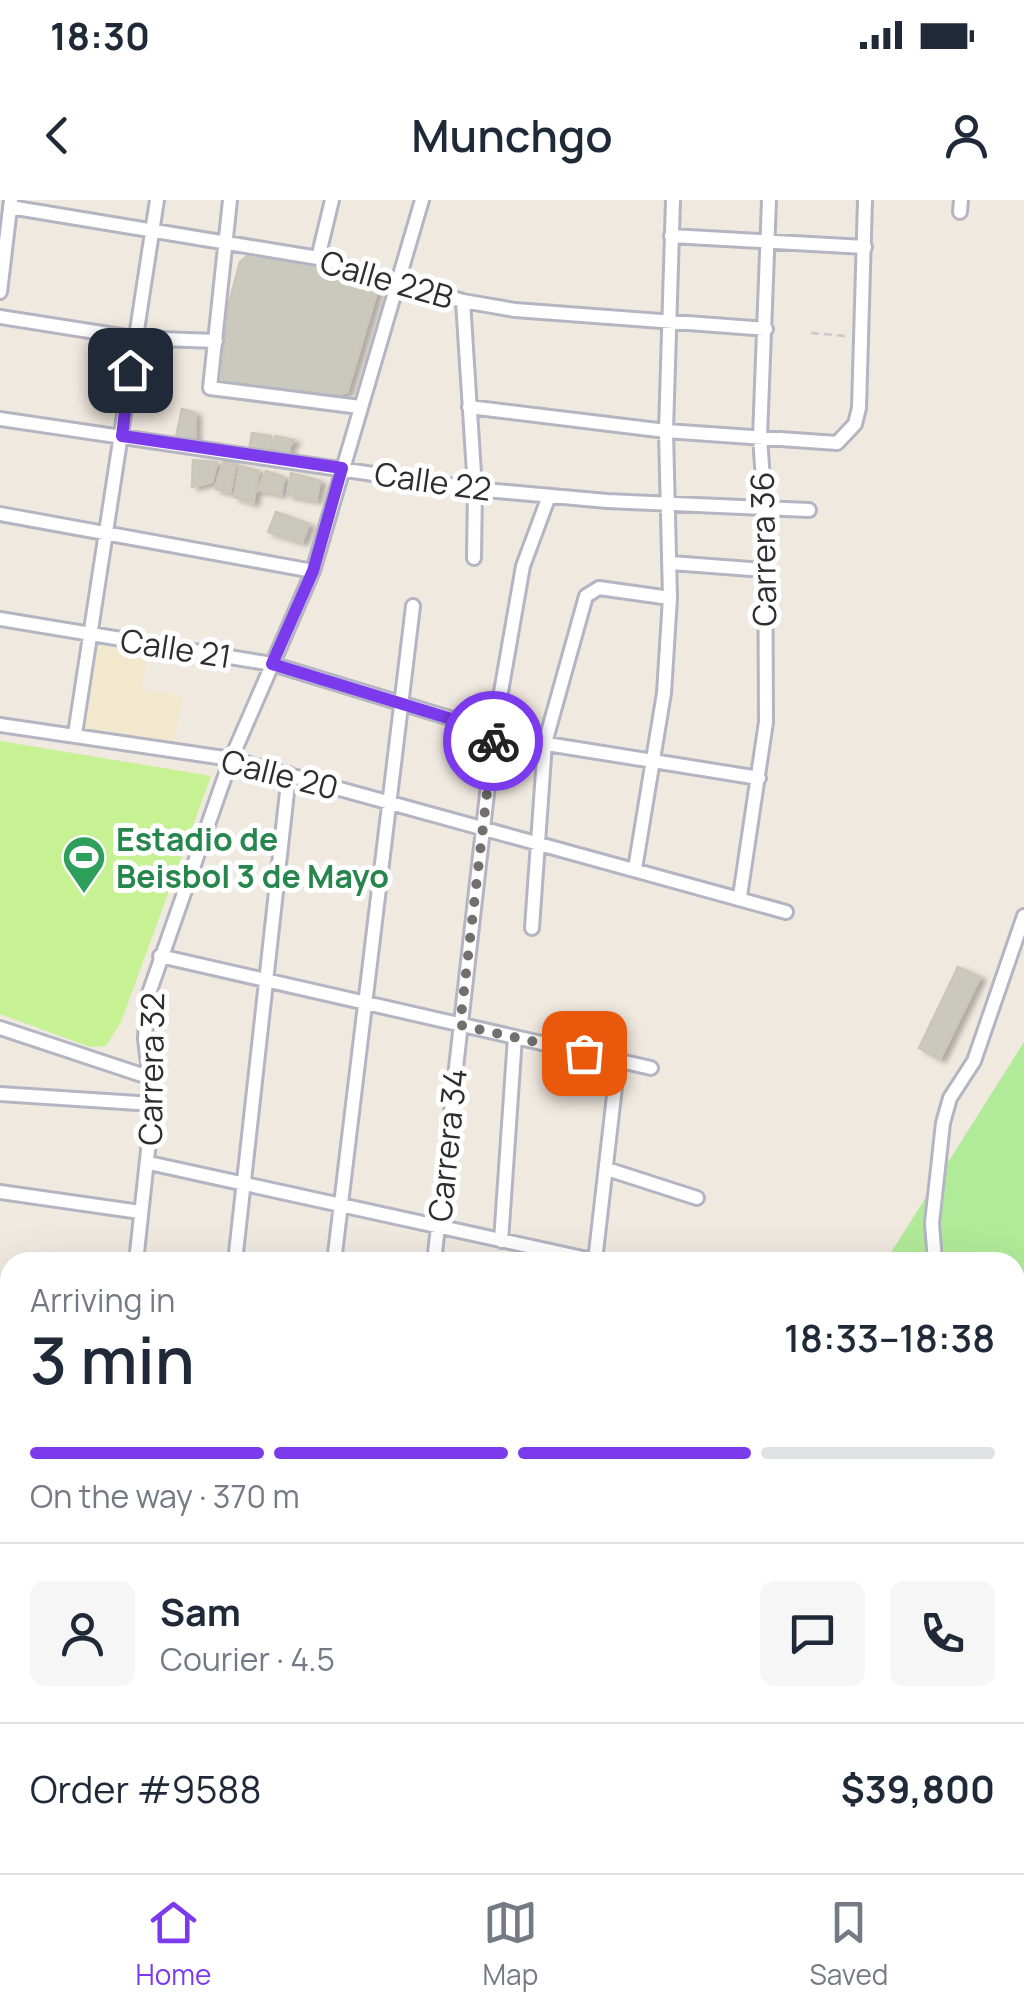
<!DOCTYPE html>
<meta charset="utf-8">
<style>
:root{--surface:#fff;--page:#f6f6f7;--text:#1f2937;--muted:#747a83;--line:#e0e1e3;--accent:#7c3aed}
body{margin:0;font-family:Manrope,sans-serif;background:var(--page);color:var(--text);height:100vh;display:flex;flex-direction:column;font-size:38px;white-space:nowrap}
*{box-sizing:border-box;margin:0}
p{font-size:32px;color:var(--muted)}
.icon{flex:none;width:55px;height:55px;fill:none;stroke:currentColor;stroke-width:2;stroke-linecap:round;stroke-linejoin:round}
.map{position:relative;flex:1;overflow:hidden}
.details{position:absolute;left:0px;top:1052px;width:1025px;height:622px;display:flex;flex-direction:column;background:var(--surface);border-radius:30px 30px 0 0;box-shadow:0 10px 40px #0002}
.details>*{flex:none}
.pin{position:absolute;display:grid;place-items:center;width:85px;height:85px;color:#fff;margin:-42px;border-radius:20px;box-shadow:0 5px 15px #0006}
.courier{position:absolute;display:grid;place-items:center;width:100px;height:100px;margin:-50px;border:8px solid #7c3aed;border-radius:50%;background:#fff;color:#222;box-shadow:0 2px 12px #0007}
.head em{font-style:normal;font-weight:600}
.head div{display:flex;flex-direction:column-reverse}
.head{display:flex;align-items:center;justify-content:space-between;height:170px;padding:0 30px}
h1{font-size:65px;font-weight:600;line-height:75px}
.bar{display:grid;grid-template-columns:repeat(4,1fr);gap:15px 10px;align-content:center;height:120px;padding:0 30px}
.bar i{height:12px;border-radius:8px;background:var(--line)}
.bar .selected{background:var(--accent)}
.bar p{grid-column:span 4}
.line{display:flex;align-items:center;gap:25px;padding:0 30px;border-top:2px solid var(--line)}
.line div{flex:1}
.round{display:grid;place-items:center;flex:none;width:105px;height:105px;border-radius:15px;background:var(--page)}
.status{display:flex;justify-content:space-between;align-items:center;height:70px;padding:0 50px;background:var(--surface);direction:ltr}
.status svg{height:28px;fill:currentColor}
header{display:flex;justify-content:space-between;align-items:center;height:130px;padding:0 30px;background:var(--surface);font-size:45px;font-weight:600}
.tab-bar{display:flex;justify-content:space-around;align-items:center;height:140px;border-top:2px solid var(--line);background:var(--surface);font-size:28px;color:var(--muted)}
.tab-bar a{display:grid;justify-items:center;gap:5px}
.tab-bar .selected{color:var(--accent)}
.map>svg:first-child{display:block}
</style>
<div class="status"><b>18:30</b><svg viewBox="0 0 49 12"><path d="M0 12V9h3v3zM5 12V6h3v6zM10 12V3h3v9zM15 12V0h3v12zM26 1h20v11H26zM47 4h2v5h-2z"/></svg></div>
<header><svg class="icon" aria-label="back" viewBox="0 0 24 24"><path d="M15 5l-7 7 7 7"/></svg>Munchgo<svg class="icon" aria-label="person" viewBox="0 0 24 24"><circle cx="12" cy="8" r="4"/><path d="M4 21q1-7 8-7t8 7"/></svg></header>
<div class="map">
<svg width="1024" height="1673" viewBox="0 0 1024 1673">
<defs>
<filter id="shadow"><feDropShadow dx="5.5" dy="3" stdDeviation="2.5" flood-color="#0004"/></filter>
</defs>
<rect width="100%" height="100%" fill="#f0e9e0"/>
<path fill="#f2e8ce" d="M95,443l54,7 -8,39 42,7 -9,46 -90,-14z
M69,1665h183l-2,8h-182z"/>
<path fill="#b1ea99" d="M1024,842v831h-390l2,-8h379v-603h-130z"/>
<path fill="#c6f294" d="M0,541l211,35 -90,246 -15,24 -16,1 -90,-33z"/>
<path fill="#cbc8be" stroke="#ccc6b9" stroke-width="2.5" filter="url(#shadow)" d="M252,52l60,9 68,20 -33,111 -16,5 -110,-14 7,-76 12,-45z
M182,209l13,4v29l-19,-5z
M252,233l19,3 1,14h-23z
M276,236l18,4 -5,8 2,12 -20,-7z
M193,260l24,2 -5,20 -20,5z
M224,261l12,2 -6,29 -15,-3z
M240,266l19,5 -6,32 -19,-6z
M266,271l18,6 -3,17 -23,-4z
M291,273l29,8 -4,19 -28,-5z
M276,312l33,12 -7,18 -34,-10z
M958,767l22,10 -40,82 -21,-11z
M0,1186h5l-4,46h-1z
M7,1359h3v23l-6,-1z
M4,1409h6v18h-7z
M1,1437l9,2v15l-10,-3z
M0,1460l10,2v18l-10,-2z
M0,1495l10,1v16h-10z
M0,1525h10v16h-10z
M0,1551l6,1 -3,36h-3z
M0,1595l10,2v20l-10,-3z
M4,1638l6,1v17l-8,-2z
M37,1665l23,3 -1,5h-24z
M177,1665h20v7h-20z"/>
<g fill="none" stroke-linecap="round" stroke-linejoin="round">
<g stroke="#b4b5c2" stroke-width="18">
<path id="minor" d="M230,0l-20,188 150,19
M10,7l308,51 145,43 52,9 251,19
M960,12l1,-12
M671,36l194,11
M318,58l14,-58
M0,92l11,-92
M463,101l12,188 -1,69
M0,117l134,21 82,3
M469,207l197,24 171,12 18,-19 4,-16 6,-208
M0,219l475,70 132,12 202,9
M0,314l313,57
M671,363l94,7
M0,419l272,45 250,76 237,38
M0,525l231,34 555,153
M75,534l82,-534
M635,669l29,-176 6,-95 -4,-167 7,-231
M740,696l26,-174 -1,-213 -5,-72 9,-237
M532,728l13,-185 41,-147 13,-8 71,10
M160,756l491,112
M0,828l151,50
M0,894l153,10
M149,963l452,99
M607,969l90,29
M0,992l140,20
M501,1041l14,-204
M595,1061l23,-200
M136,1062l17,-158 -8,-65 2,-40 84,-240 82,-188 109,-371
M235,1062l54,-488
M334,1062l79,-656
M434,1062l60,-530 29,-166 26,-70
M935,1062l-3,-39 11,-100 7,-25 24,-37 50,-145
M0,1094h10
M0,1169l10,-1
M0,1351l10,-83
M0,1483l10,2
M0,1627l10,2
M544,1665l14,3
M63,1673l1,-8
M268,1673l2,-8
M345,1673l2,-8
M406,1673l2,-8
M485,1673l1,-8"/>
</g>
<path stroke="#c9c9c9" stroke-width="2.5" stroke-dasharray="8 5" stroke-linecap="butt" d="M811,133l35,3"/>
<use href="#minor" stroke="#fff" stroke-width="12"/>
</g>
<g fill="none" stroke-linecap="round" stroke-linejoin="round">
<path stroke="#726f6c" stroke-width="10" stroke-dasharray="0 18" d="M493,541l-33,284 124,28"/>
<path stroke="#7c3aed" stroke-width="12" d="M130,170l-8,66 220,32 -29,103 -41,93 222,68 -1,9"/>
</g>
<defs>
<g id="stadium-pin" transform="scale(2.25)"><path d="M0 17L-7.5 6A9.5 9.5 0 1 1 7.5 6Z" fill="#2e9e5b" stroke="#fff"/><path d="M0-5a6.5 5 0 1 0 0 10a6.5 5 0 1 0 0-10ZM-3.5-1.8h7v3.6h-7Z" fill="#fff"/></g>
</defs>
<g fill-rule="evenodd">
<use href="#stadium-pin" x="84" y="657"/>
</g>
<g text-anchor="middle" dominant-baseline="central" stroke-width="10" stroke-linejoin="round" paint-order="stroke">
<g font-size="32" fill="#2e2e2e" stroke="#fff">
<text transform="translate(387 79) rotate(16)">Calle 22B</text>
<text transform="translate(433 281) rotate(8)">Calle 22</text>
<text transform="translate(763 349) rotate(-91)">Carrera 36</text>
<text transform="translate(176 448) rotate(9)">Calle 21</text>
<text transform="translate(280 574) rotate(14)">Calle 20</text>
<text transform="translate(151 869) rotate(-89)">Carrera 32</text>
<text transform="translate(447 945) rotate(-84)">Carrera 34</text>
</g>
<g font-size="32" font-weight="bold" fill="#27864d" stroke="#fff" text-anchor="start">
<text x="116" y="639">Estadio de<tspan x="116" dy="37">Beisbol 3 de Mayo</tspan></text>
</g>
</g>
</svg>
<div class="pin" style="left:584px;top:853px;background:#ea580c"><svg class="icon" aria-label="bag" viewBox="0 0 24 24"><path d="M5 8h14l-1 12H6zM9 8a3 3 0 0 1 6 0"/></svg></div>
<div class="pin" style="left:130px;top:170px;background:#1f2937"><svg class="icon" aria-label="home" viewBox="0 0 24 24"><path d="M3 11l9-7 9 7M6 9v11h12V9"/></svg></div>
<div class="courier" style="left:493px;top:541px"><svg class="icon" aria-label="bike" viewBox="0 0 24 24"><circle cx="6" cy="16" r="4"/><circle cx="18" cy="16" r="4"/><path d="M6 16l4-8h5l3 8M10 8l3 8H6M13 5h3"/></svg></div>
<section class="details">
<div class="head"><div><h1>3 min</h1><p>Arriving in</p></div><em>18:33–18:38</em></div>
<div class="bar"><i class="selected"></i><i class="selected"></i><i class="selected"></i><i></i><p>On the way · 370 m</p></div>
<div class="line" style="height:180px"><a class="round"><svg class="icon" aria-label="person" viewBox="0 0 24 24"><circle cx="12" cy="8" r="4"/><path d="M4 21q1-7 8-7t8 7"/></svg></a><div><b>Sam</b><p>Courier · 4.5</p></div><a class="round"><svg class="icon" aria-label="chat" viewBox="0 0 24 24"><path d="M4 5h16v11H9l-5 4z"/></svg></a><a class="round"><svg class="icon" aria-label="phone" viewBox="0 0 24 24"><path d="M5 4h4l2 5-3 2q2 4 5 5l2-3 5 2v4C11 20 4 13 5 4z"/></svg></a></div>
<div class="line" style="height:130px"><div>Order #9588</div><b>$39,800</b></div>
</section>
</div>
<nav class="tab-bar">
<a class="selected"><svg class="icon" aria-label="home" viewBox="0 0 24 24"><path d="M3 11l9-7 9 7M6 9v11h12V9"/></svg>Home</a>
<a><svg class="icon" aria-label="map" viewBox="0 0 24 24"><path d="M3 6l6-2 6 2 6-2v14l-6 2-6-2-6 2zM9 4v14M15 6v14"/></svg>Map</a>
<a><svg class="icon" aria-label="saved" viewBox="0 0 24 24"><path d="M7 4h10v16l-5-4-5 4z"/></svg>Saved</a>
</nav>
